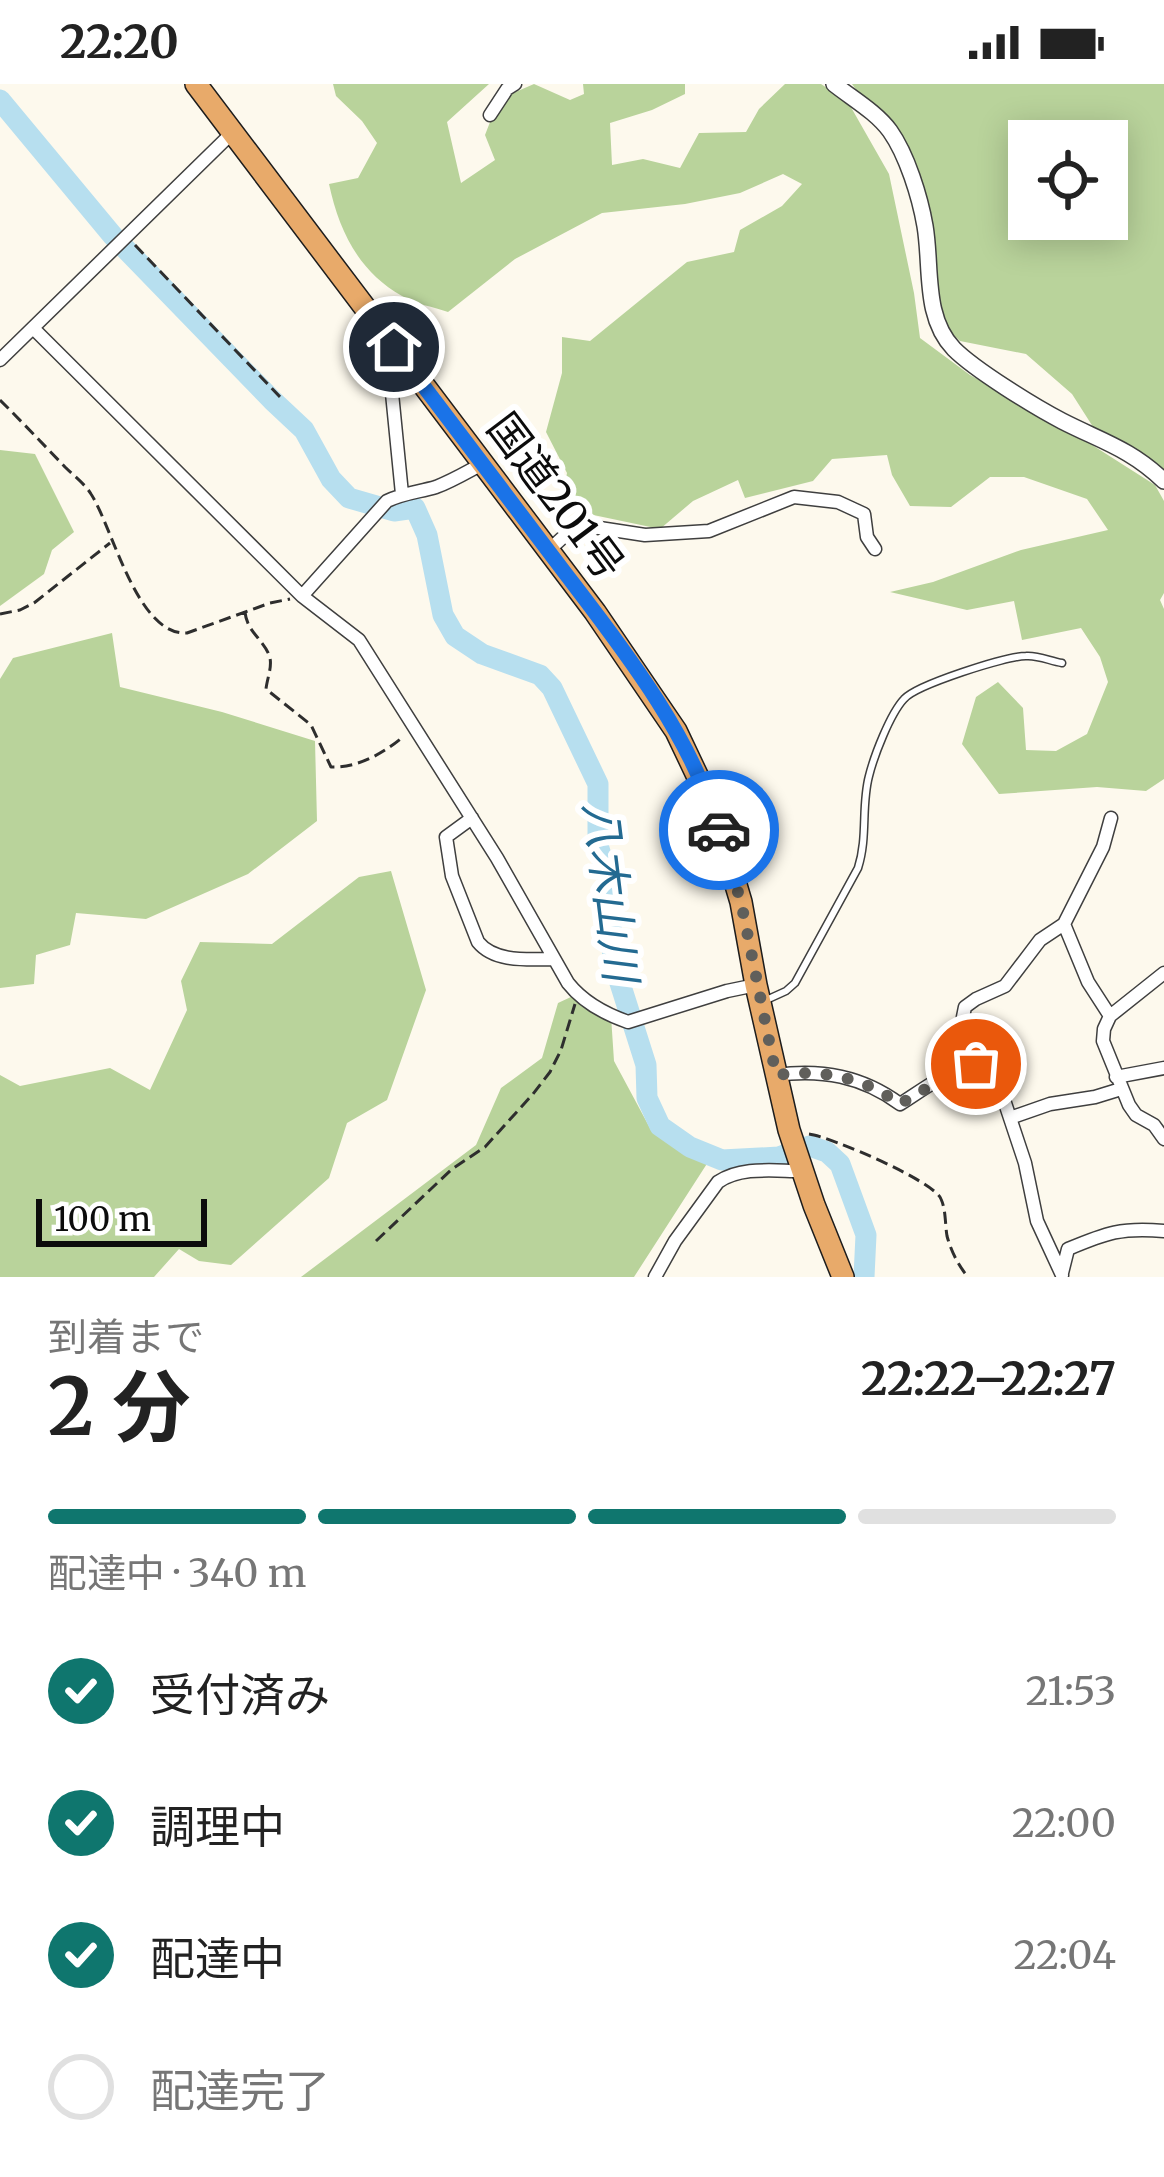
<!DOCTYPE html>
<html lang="ja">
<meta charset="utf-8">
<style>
:root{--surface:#fff;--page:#f6f6f6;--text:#222;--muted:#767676;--line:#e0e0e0;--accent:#0f766e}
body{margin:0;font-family:Merriweather,"Noto Sans JP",serif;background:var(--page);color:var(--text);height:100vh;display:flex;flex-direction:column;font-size:45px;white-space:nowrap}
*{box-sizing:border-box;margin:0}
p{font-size:39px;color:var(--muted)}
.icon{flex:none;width:66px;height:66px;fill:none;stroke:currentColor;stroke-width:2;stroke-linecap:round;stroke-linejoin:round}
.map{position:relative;height:1193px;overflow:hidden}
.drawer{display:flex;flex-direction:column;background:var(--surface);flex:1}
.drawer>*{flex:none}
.controls{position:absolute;left:1008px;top:36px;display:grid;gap:24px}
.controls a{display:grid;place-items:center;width:120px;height:120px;border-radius:0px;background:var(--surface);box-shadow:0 6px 30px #0003;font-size:60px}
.scale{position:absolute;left:36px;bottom:30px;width:171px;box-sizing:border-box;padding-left:12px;border:6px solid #0c0c0c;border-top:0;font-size:33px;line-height:42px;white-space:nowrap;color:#0c0c0c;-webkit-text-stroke:9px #fff;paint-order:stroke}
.pin{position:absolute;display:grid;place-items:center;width:102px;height:102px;color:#fff;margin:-51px;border:6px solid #fff;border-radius:50%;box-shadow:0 3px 12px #0007}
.courier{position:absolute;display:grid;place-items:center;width:120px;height:120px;margin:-60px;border:9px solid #1a73e8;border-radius:50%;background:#fff;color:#222;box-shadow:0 3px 15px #0007}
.summary em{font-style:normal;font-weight:700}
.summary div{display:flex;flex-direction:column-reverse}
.summary{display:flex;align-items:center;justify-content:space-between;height:204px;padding:0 48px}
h1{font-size:78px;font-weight:700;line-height:90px}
.bar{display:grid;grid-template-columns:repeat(4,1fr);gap:18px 12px;align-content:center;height:144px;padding:0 48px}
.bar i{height:15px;border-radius:9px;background:var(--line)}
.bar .current{background:var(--accent)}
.bar p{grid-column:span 4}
ol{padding:0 48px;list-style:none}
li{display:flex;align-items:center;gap:36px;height:132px}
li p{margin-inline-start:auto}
li .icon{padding:12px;border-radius:50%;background:var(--accent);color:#fff;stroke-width:4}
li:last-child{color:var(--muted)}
li i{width:66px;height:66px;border:6px solid var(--line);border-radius:50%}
.status{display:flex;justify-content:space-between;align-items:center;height:84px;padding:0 60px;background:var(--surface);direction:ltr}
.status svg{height:33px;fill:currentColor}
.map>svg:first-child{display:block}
</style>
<div class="status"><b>22:20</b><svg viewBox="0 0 49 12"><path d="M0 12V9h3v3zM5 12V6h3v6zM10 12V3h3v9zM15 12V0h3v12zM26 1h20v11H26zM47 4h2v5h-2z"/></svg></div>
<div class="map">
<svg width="1164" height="1193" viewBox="0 0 1164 1193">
<rect width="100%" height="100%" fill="#fdf9ed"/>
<path fill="#b9d39b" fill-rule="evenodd" d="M333,0h156l-42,38 14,61 34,-23 -10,-25 14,-36 35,-15 36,16 14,-6 -1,-10h102v10l-33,16 -42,13 2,42 31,-6 37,9 19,-35 47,-1 13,-23 26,-25h36l27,18 41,72 25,119 6,45 50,37 97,54 88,56 9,16v92l-4,7 4,9v170l-18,12 -49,-4 -98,7 -37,-50 14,-47 22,-15 25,26 3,42 30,1 31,-17 21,-52 -8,-25 -19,-29 -59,12 -8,-39 -47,9 -77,-18 43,-10 88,-32 87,-20 -21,-31 -63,-22h-34l-39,30 -41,-1 -18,-31 -5,-20 -55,4 -19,22 -68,17 -7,-18 -45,21 -33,28 -100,-21 7,-35 -21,-41 16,-59v-36l28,4 97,-79 47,-10 6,-22 42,-24 20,-22 -19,-10 -43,19 -55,11 -83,9 -87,46 -67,53c-14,-5 -33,-8 -46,-16 -43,-24 -63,-65 -73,-112l29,-6 19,-35 -15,-22 -26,-25z
M852,0h312v393l-69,-47 -23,-36 -46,-40 -66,-13 -26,-24 -21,-146zM1029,57h78v78h-78z
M0,366l35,4 39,78 -22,18 -8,24 -44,32z
M112,549l8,54 102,25 93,29 2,80 -69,53 -102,45 -70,-6 -6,32 -34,10 -2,29 -34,4v-309l13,-21z
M391,787l35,119 -39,110 -40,23 -18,55 -98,87 -32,-4 -20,-12 -25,28h-154v-202l20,11 90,-18 40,22 37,-80 -6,-29 19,-39 72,2 87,-67z
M573,912l38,20 3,45 37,69 59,29 -76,118h-333l175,-132 25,-57 41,-30 16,-55z"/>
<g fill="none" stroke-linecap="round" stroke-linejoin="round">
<path stroke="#b7dfef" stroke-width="21" d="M0,16l113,136 159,164 32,30 27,49 18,19 45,13 21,-3 12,27 16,80 12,21 27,18 58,21 12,13 46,96v61l11,38 4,78 33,104 1,33 13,28 30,21 32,13 57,-3 31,-11 17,6 13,12 26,71 -2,42"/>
<g stroke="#3f3f3f" stroke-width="9">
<path id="service" d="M764,917l22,-10 9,-8 63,-115c10,-31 3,-62 11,-92 5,-20 21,-62 35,-77 12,-14 102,-43 122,-43 12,-1 24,5 36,7"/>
</g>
<g stroke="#3f3f3f" stroke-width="15">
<path id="minor" d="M490,31l17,-26 8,-5
M33,244l269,268 57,44 138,218 71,125c15,19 37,31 60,39l99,-31 29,-6
M394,263l-5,16 13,131
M0,276l233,-228
M548,467l25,-23 7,-3 65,10 64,-4 85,-34 44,5 26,12 3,23 8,12
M302,512l85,-95c16,-8 32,-9 49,-14 16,-6 31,-15 46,-23
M472,734l-26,19 6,39 26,66c17,21 51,17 76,17
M1064,840l24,58 22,34
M1164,889l-54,43 -6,13 -1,12 26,64 7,10 18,10 10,14
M967,982l-4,-49 2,-10 11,-8 29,-13 35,-46 24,-16 39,-77 8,-29
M776,991c46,-6 86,1 124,29 26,-16 61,-45 92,-40l33,99 12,58 25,54
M1116,993l48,-9
M1010,1034l40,-14 45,-7 26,-8
M1062,1189l6,-24c38,-16 54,-22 96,-18
M655,1193l20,-36 43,-59c23,-16 56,-11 83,-11"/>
</g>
<g stroke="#3f3f3f" stroke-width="18">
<path id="tertiary" d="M834,0c19,15 42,28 56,47 17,24 30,66 35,95 7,41 -2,91 29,123 21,21 81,58 108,72 39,20 69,28 102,60"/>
</g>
<g stroke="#1d1d1d" stroke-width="24">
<path id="trunk" d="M196,0l399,528 81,119 38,80 27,91 15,83 33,145 25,75 29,72"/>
</g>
<path stroke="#2e2e2e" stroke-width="3" stroke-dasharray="12 6" stroke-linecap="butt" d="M135,161l147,154
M0,316c22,22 43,44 65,67 8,8 20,17 26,27 22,34 46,142 96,139l83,-30 20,-4
M245,528c2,21 20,28 25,46 2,10 -3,21 -4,31l45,36 20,42c27,1 53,-14 73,-31
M0,530l20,-4 14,-7 76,-60
M809,1050c22,3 125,47 132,65 5,11 4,25 6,37 4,15 11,29 21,41
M376,1157l76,-72 33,-22 48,-53 17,-22 11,-22 14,-46"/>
<use href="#service" stroke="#fff" stroke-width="6"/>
<use href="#minor" stroke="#fff" stroke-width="12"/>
<use href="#tertiary" stroke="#fff" stroke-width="15"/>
<use href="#trunk" stroke="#e8aa6a" stroke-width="21"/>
</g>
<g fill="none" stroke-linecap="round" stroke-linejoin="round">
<path stroke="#605f5b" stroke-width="12" stroke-dasharray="0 21.6" d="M719,746l22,72 35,173c47,-6 86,2 124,29l58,-34 18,-6"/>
<path stroke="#1a73e8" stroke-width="15" d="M394,263c56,74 112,148 168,222 61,80 128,164 157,261"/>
</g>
<g text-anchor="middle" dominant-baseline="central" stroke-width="12" stroke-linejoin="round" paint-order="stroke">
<g font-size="42" fill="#0c0c0c" stroke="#fff">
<text transform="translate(556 412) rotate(53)">国道201号</text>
</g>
<g font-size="45" font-style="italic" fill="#236a91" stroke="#fff">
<text transform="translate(611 808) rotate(83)">八木山川</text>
</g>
</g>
</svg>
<div class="controls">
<a><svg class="icon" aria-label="locate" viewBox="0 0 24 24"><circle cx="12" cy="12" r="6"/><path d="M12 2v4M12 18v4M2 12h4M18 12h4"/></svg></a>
</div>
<div class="scale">100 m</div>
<div class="pin" style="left:976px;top:980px;background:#ea580c"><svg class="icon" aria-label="bag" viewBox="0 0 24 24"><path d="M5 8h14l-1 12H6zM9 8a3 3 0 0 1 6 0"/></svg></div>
<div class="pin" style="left:394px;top:263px;background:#1f2937"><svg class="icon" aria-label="home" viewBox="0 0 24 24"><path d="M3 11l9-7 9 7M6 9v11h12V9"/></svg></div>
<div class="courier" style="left:719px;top:746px"><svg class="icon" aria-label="car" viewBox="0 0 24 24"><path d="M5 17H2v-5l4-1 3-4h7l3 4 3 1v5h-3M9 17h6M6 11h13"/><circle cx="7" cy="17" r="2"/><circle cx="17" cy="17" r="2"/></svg></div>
</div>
<section class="drawer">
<div class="summary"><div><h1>2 分</h1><p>到着まで</p></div><em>22:22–22:27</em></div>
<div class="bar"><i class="current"></i><i class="current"></i><i class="current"></i><i></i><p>配達中 · 340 m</p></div>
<ol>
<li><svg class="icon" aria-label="check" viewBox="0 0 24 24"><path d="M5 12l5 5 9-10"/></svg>受付済み<p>21:53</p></li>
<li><svg class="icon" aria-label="check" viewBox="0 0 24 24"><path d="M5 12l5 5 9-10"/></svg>調理中<p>22:00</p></li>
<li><svg class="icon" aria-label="check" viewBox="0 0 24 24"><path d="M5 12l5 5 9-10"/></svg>配達中<p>22:04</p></li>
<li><i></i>配達完了</li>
</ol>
</section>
